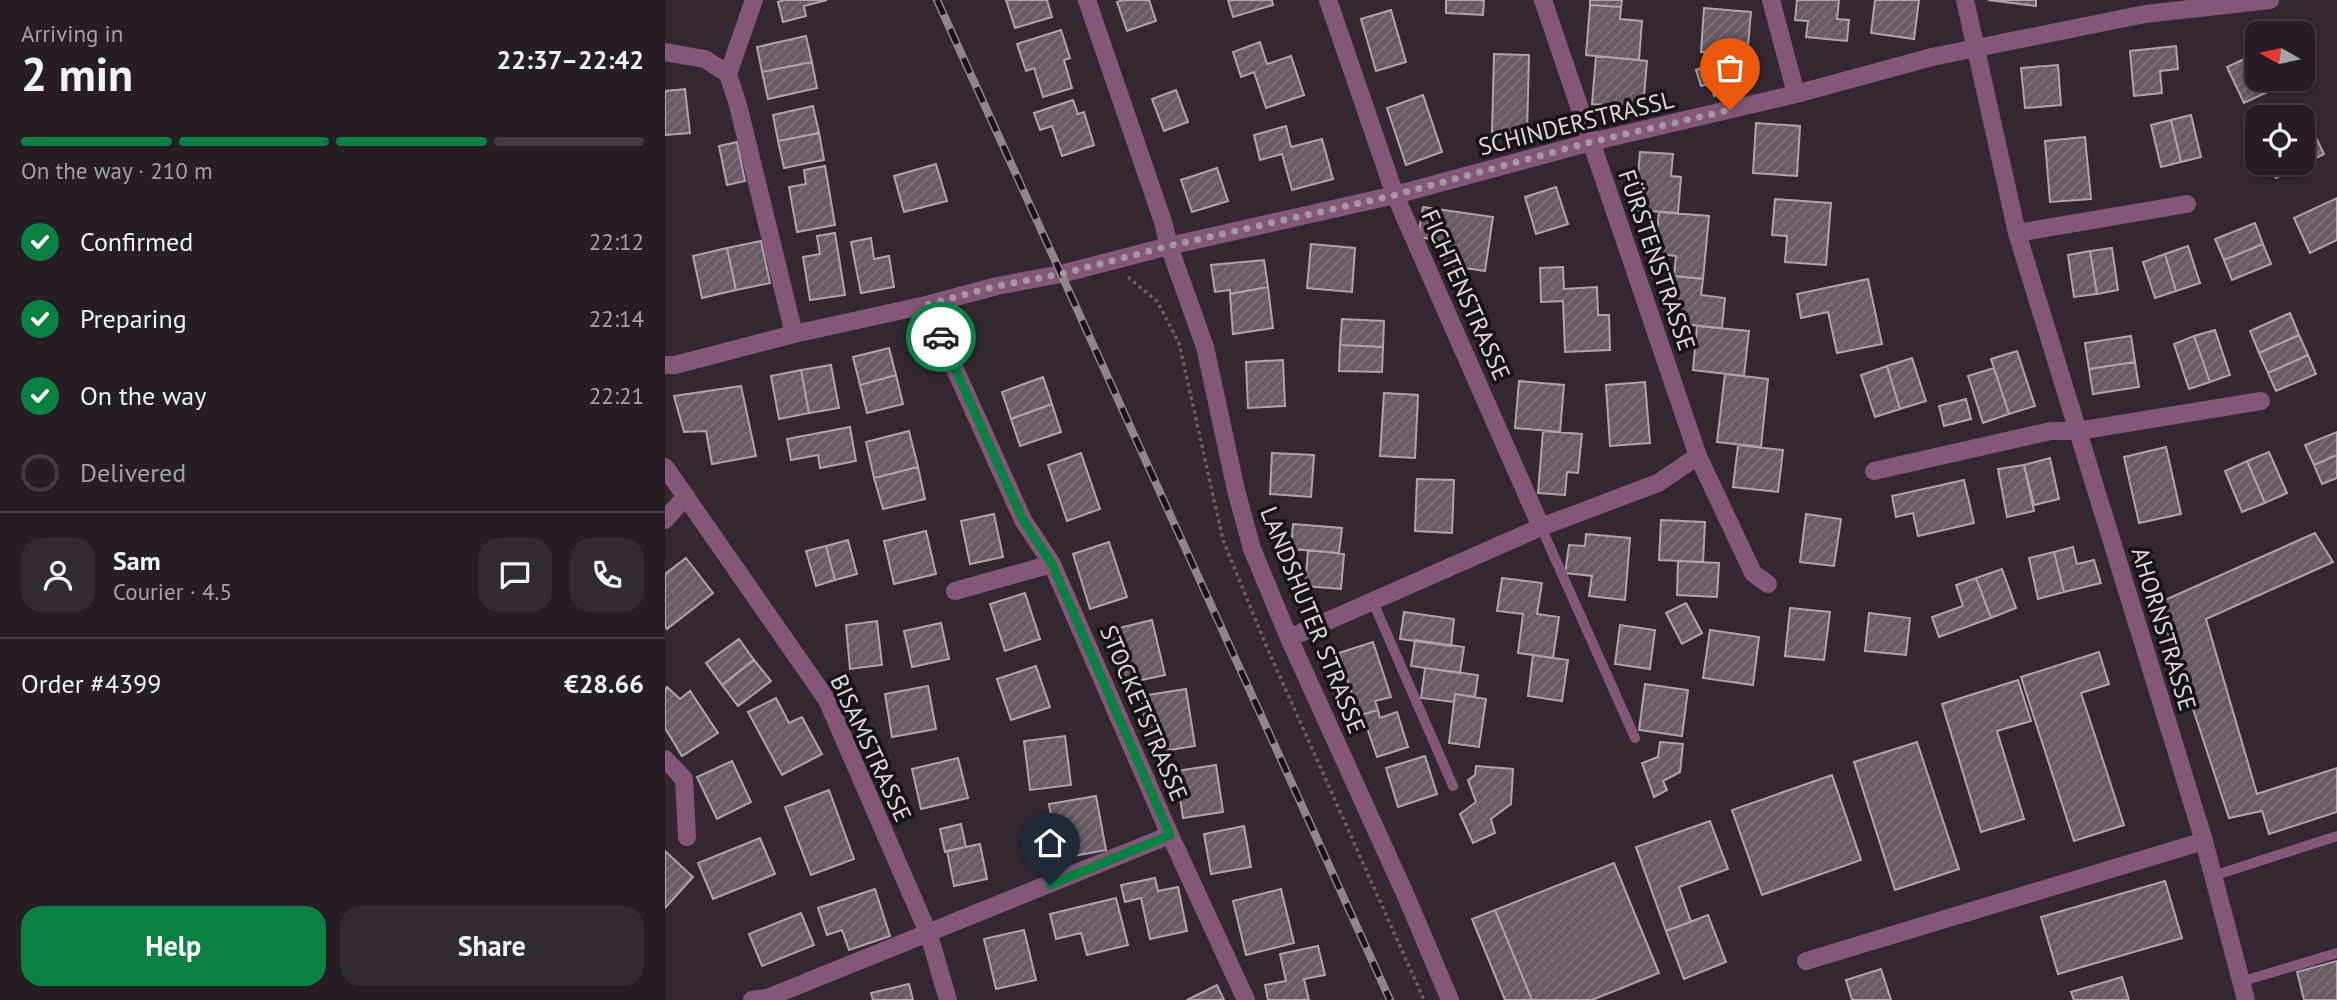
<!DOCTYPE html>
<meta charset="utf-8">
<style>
:root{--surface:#261e24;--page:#322b31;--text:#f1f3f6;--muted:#a4a2a6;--line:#423c41;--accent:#0b8043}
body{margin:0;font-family:"PT Sans",sans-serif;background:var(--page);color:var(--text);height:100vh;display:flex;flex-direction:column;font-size:26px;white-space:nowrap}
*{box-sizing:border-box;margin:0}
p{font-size:23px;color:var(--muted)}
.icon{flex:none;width:38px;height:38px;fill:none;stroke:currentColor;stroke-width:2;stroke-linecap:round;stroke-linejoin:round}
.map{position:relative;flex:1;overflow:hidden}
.side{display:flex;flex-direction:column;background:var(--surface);width:665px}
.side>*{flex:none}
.needle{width:46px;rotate:279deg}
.tools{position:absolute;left:1580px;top:21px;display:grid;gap:14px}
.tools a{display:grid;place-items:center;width:70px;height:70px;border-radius:14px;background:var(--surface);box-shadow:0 4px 10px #0003,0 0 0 2px var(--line);font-size:35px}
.pin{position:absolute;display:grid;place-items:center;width:60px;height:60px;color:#fff;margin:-72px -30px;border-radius:50% 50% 50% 0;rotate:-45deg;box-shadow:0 0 7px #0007}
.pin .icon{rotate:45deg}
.courier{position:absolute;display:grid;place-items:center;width:70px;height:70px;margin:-35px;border:5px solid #0b8043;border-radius:50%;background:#fff;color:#222;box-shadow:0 2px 9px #0007}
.overview em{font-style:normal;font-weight:700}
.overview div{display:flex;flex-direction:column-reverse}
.overview{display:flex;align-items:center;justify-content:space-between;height:119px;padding:0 21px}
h1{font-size:46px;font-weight:700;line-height:52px}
.bar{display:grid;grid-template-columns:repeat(4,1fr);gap:10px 7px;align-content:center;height:84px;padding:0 21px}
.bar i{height:9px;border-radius:5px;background:var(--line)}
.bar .current{background:var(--accent)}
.bar p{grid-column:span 4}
.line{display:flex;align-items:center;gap:18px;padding:0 21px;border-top:2px solid var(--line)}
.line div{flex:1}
.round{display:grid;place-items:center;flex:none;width:74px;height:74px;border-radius:21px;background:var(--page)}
ol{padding:0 21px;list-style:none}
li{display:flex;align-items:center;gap:21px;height:77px}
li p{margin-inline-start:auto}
li .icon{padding:7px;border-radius:50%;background:var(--accent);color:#fff;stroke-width:4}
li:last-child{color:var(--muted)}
li i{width:38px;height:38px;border:4px solid var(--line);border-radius:50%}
.action{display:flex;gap:14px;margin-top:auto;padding:14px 21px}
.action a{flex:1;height:80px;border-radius:21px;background:var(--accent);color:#fff;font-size:28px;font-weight:700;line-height:80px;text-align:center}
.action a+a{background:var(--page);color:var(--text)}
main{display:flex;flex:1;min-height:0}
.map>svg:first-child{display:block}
</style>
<main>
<section class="side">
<div class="overview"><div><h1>2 min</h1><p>Arriving in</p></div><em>22:37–22:42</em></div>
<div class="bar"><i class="current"></i><i class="current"></i><i class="current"></i><i></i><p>On the way · 210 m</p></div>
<ol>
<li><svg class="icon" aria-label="check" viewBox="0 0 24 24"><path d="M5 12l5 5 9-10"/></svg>Confirmed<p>22:12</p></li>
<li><svg class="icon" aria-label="check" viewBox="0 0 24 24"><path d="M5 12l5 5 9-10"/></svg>Preparing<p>22:14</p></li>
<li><svg class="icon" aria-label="check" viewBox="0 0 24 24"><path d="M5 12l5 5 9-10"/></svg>On the way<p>22:21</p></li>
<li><i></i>Delivered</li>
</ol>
<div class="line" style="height:126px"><a class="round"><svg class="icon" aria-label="person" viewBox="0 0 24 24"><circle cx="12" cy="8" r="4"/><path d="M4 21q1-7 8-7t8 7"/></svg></a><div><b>Sam</b><p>Courier · 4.5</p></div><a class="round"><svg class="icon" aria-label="chat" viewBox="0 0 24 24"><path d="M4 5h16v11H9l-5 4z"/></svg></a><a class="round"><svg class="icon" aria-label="phone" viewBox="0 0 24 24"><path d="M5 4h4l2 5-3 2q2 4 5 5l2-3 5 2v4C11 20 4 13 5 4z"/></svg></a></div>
<div class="line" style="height:91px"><div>Order #4399</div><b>€28.66</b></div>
<div class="action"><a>Help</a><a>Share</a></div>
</section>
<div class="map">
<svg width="1672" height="1000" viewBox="0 0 1672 1000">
<defs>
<pattern id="building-hatch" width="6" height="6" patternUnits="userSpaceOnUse" patternTransform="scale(1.75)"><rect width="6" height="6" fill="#675a63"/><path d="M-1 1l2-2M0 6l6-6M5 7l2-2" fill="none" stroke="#7c7179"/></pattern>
</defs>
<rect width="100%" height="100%" fill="#332830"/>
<path fill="url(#building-hatch)" stroke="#b1a3ac" stroke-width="2" d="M119,0h43l-23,6 2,10 -23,6 -5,-20z
M341,0h41l5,17 -37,11z
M458,0h26l7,21 -29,10 -10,-29z
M563,0h44l1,5 -40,12z
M781,0h38l-1,15 -37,-2z
M925,0h32l-1,7 -31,-2z
M1132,0h42l-2,19 12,1 -2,21 -41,-4 2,-16 -13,-1z
M1210,0h44l-5,39 -43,-6z
M1323,0h48v6z
M925,5l31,2 -1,12 22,2 -3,39 -53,-5z
M1039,8l47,4 -4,44 -46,-4z
M726,10l15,52 -30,9 -15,-52z
M396,30l9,28 -6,2 8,28 -29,9 -9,-29 -8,3 -9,-27z
M141,36l6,26 -50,10 -5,-25z
M595,42l7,22 24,-8 13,39 -38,13 -12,-36 -13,5 -8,-25z
M1511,46l2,23 -18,2 2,22 -28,3 -4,-45z
M1592,53v26h39l-52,24 -17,-36z
M829,54l35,1 -2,78 -35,-1z
M931,56l51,5 -4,47 -51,-4z
M1060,61l9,29 -20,6 -3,-13 -10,3 -5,-16z
M147,62l5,26 -49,11 -6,-27z
M1393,65l3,40 -36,3 -4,-40z
M20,89l5,44 -25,2v-44z
M511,90l12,32 -24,9 -12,-32z
M758,95l19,57 -36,13 -19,-57z
M408,100l5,14 6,-2 10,33 -32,11 -10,-30 -12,4 -6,-17z
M148,106l6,27 -41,8 -5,-26z
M1526,115l10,42 -20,5 -10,-42z
M1506,120l10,42 -20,5 -10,-42z
M1643,121l16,33 -48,24 -7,-15h34v-39z
M1091,123l44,3 -3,50 -44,-3z
M621,126l5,21 31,-8 11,40 -41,11 -10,-36 -22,6 -6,-25z
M154,133l5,27 -40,8 -6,-27z
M1420,137l6,62 -41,3 -5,-61z
M72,142l8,39 -18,4 -8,-39z
M975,152l33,2 -2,22 10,1 -3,36 -43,-3z
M271,164l11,37 -43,11 -10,-36z
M160,166l10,59 -38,7 -8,-45 17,-3 -2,-14z
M552,168l11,33 -36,11 -11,-32z
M891,187l12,37 -32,10 -11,-37z
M1672,198v42l-27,13 -16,-35z
M1110,199l56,4 -5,62 -41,-3 2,-26 -15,-1z
M758,207l70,10 -8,54 -41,-6 4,-23 -30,-5z
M994,212l50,4 -6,63 -29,-3 2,-20 -21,-3z
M1590,223l8,21 -39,16 -9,-21z
M170,233l10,62 -35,5 -7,-43 17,-3 -3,-18z
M206,238l3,21 15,-3 5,31 -33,6 -10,-51z
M96,241l9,42 -34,7 -9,-42z
M646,244l44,4 -3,44 -45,-4z
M1598,244l8,20 -39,16 -8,-20z
M1523,246l12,37 -24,8 -11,-37z
M62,248l9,42 -34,8 -9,-42z
M1447,248l6,42 -21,4 -7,-43z
M1425,251l7,43 -23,3 -6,-42z
M1500,254l11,37 -21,7 -12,-36z
M599,260l4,27 -38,7v-4l-15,2 -4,-27z
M898,267l1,22 33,-2 1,28h11l1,35 -45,2 -2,-51 -22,1 -1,-34z
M1009,276l29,3 -2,16 24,3 -3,30 -52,-5z
M1203,279l14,65 -45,9 -9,-41 -27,6 -4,-24z
M603,287l5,41 -40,6 -3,-40z
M1625,313l9,22 -40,18 -9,-22z
M677,319l42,2 -1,26 -43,-2z
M1032,326l52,5 -5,45 -51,-6z
M1550,330l15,45 -20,7 -16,-46z
M1634,335l9,20 -40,18 -9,-20z
M1466,336l4,26 -46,7 -4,-26z
M1529,336l16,46 -21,7 -15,-45z
M675,345l43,2 -1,25 -43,-1z
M224,348l7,27 -36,10 -7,-28z
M1352,351l18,55 -26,8 -18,-55z
M1643,355l8,19 -40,17 -8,-18z
M1247,358l14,43 -26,8 -13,-43z
M618,360l2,46 -37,2 -2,-46z
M1470,362l4,25 -46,7 -4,-25z
M166,365l8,43 -30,5 -8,-43z
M1222,366l13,43 -25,8 -14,-42z
M1329,368l15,46 -26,9 -15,-47z
M136,370l8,43 -30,6 -8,-43z
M1060,374l43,5 -7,68 -44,-5z
M231,375l7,29 -36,9 -7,-28z
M378,377l9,27 -41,15 -9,-27z
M854,381l45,4 -4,47 -45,-4z
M980,382l5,61 -40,3 -4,-61z
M76,386l15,70 -44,8 -6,-33 -22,1 -10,-36z
M719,393l34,2 -3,63 -35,-2z
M1301,399l5,20 -27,7 -5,-20z
M387,404l9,28 -41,14 -9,-27z
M185,427l6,34 -36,7 -2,-13 -27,5 -4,-21z
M244,431l9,36 -44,11 -8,-36z
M878,431l39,3 -4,39 -11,-1 -2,23 -27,-2z
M1672,432v23l-23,10 -9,-20z
M1073,445l45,5 -5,42 -45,-5z
M1501,447l15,67 -42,9 -15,-66z
M1604,452l18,41 -22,10 -18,-42z
M416,453l19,56 -33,12 -19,-56z
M607,453l42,2 -3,42 -41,-3z
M1672,455v23l-15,6 -8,-19z
M1385,458l9,41 -25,6 -10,-40z
M1582,461l18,42 -23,9 -17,-41z
M1359,465l10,46 -27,6 -9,-48z
M253,467l7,32 -42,10 -9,-31z
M752,479l37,1 -2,53 -37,-2z
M1299,480l10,43 -56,13 -5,-23 -17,4 -4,-21z
M329,514l9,43 -33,7 -9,-43z
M1141,514l35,5 -7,47 -34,-4z
M996,520l44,2 -2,40 -44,-2z
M628,524l49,4 -3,25 -48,-4z
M261,531l10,43 -42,10 -10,-43z
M1650,533l18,29 -127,57 51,175 80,-26v44l-68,22 -7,-23 -33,7 -71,-215z
M921,534l44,4 -5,62 -36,-4 3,-20 -27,-3 4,-28 16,1z
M183,540l9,34 -22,6 -9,-34z
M444,542l18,55 -37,12 -17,-55z
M161,546l9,34 -19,6 -10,-35z
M1408,547l4,17 17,-4 7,23 -37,9 -10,-40z
M643,550l36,4 -3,35 -36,-3z
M1389,552l10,40 -26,7 -9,-41z
M21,558l27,35 -46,36 -2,-3v-52z
M1013,561l41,2 -2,34 -40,-2z
M1337,569l14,39 -25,10 -15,-40z
M837,578l40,5 -5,31 22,3 -6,41 -35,-5 5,-39 -26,-3z
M1311,578l15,40 -52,19 -7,-20 31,-11 -7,-21z
M360,593l15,46 -35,12 -15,-47z
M1021,603l16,30 -20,11 -16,-31z
M1125,608l40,4 -6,48 -39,-4z
M739,612l50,7 -3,27 -51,-7z
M1204,613l41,5 -4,37 -41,-4z
M487,620l13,55 -42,9 -12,-54z
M212,621l5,44 -32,4 -4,-44z
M276,623l8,36 -37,8 -8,-36z
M955,625l35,5 -5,39 -35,-5z
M1045,630l49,7 -6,48 -50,-7z
M74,639l15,21 -32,25 -16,-22z
M750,640l49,7 -4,26 -49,-7z
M708,642l18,55 -16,4 3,9 -28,8 -3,-11 8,-3 -16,-51z
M1434,652l10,32 -28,9 43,132 -50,16 -53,-164z
M868,655l35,5 -6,41 -34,-5z
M89,660l17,21 -33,25 -16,-21z
M371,666l14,41 -39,13 -14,-41z
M760,668l53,7 -3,22 -20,-3 -1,8 -33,-4z
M1353,680l13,41 -34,10 27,88 -43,13 -39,-128z
M980,684l43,6 -6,46 -43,-6z
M263,686l8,43 -44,8 -7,-43z
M2,687l13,12 10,-8 28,42 -36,23 -17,-28v-38z
M521,689l9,57 -45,7 -9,-57z
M790,694l31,5 -7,48 -30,-4z
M111,698l13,25 13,-6 20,37 -40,21 -34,-63z
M713,710l2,8 17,-6 11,35 -31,10 -11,-32 -12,4 -4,-11z
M400,736l6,49 -41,5 -6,-49z
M995,742l23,2 -3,28 -17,9 4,9 -13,7 -12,-34 16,-6z
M1252,742l42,127 -64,21 -41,-128z
M760,756l12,38 -39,13 -12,-39z
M293,758l10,40 -47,11 -9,-40z
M67,761l19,41 -34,17 -20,-42z
M551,765l7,47 -40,6 -7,-47z
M811,766l37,3 -2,35 -20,15 4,14 -22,10 -13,-29 16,-12 -8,-22 7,-5z
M1167,775l29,85 -99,35 -30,-85z
M164,790l25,69 -43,16 -26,-68z
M431,796l10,54 -48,9 -9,-55z
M1045,821l18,48 -49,18 12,35 -25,9 -30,-84z
M296,824l5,23 -21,5 -5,-23z
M579,826l7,41 -40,7 -7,-40z
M95,838l15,36 -62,25 -15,-36z
M315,844l7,35 -33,7 -7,-35z
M0,851l28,26 -28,31z
M949,863l45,110 -67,27h-60l-37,-90z
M490,878l3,13 20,-4 9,44 -37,8 -9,-41 -16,4 -4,-17z
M1500,881l17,57 -124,36 -17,-57z
M210,889l15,47 -41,14 -7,-20 -15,5 -9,-27z
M616,889l13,54 -48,12 -13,-54z
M451,898l12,47 -41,10 -6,-22 -25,6 -6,-25z
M830,910l37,90h-27l-33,-81z
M136,913l13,32 -52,21 -13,-32z
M1043,915l18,47 -42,17 -18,-48z
M359,930l12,50 -40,9 -12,-50z
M653,946l7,29 -21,4 5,21h-41l-3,-15 21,-4 -6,-27z
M1672,961v39h-33l-7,-28z
M1216,969l10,31h-39l-6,-20z
M1457,977l7,23h-55l-3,-8z
M244,984l4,16h-40l-2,-7z
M552,985l7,15h-37z"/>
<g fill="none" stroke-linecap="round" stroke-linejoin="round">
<path stroke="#685e65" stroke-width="3.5" stroke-dasharray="3.5 3.5" stroke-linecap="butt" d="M463,277l29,24 22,42 44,197 42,103 159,357"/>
<path stroke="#845678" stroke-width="10" d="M876,527l94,211
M708,602l80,184
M1548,876l124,-40
M1575,982l97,-29"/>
<path stroke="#845678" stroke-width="18" d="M422,0l76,222 6,24 36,101 31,143 16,59 37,89 117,258 44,104
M663,0l67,195 146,332
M878,0l155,456 55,117 15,11
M1106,0l25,94
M1300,0l52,233 187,608 42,159
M0,52l40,7 23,15 10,31 56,229
M63,74l26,-74
M1352,233l170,-29
M0,365h10l119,-31 132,-29 71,-19 64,-12 108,-28 226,-51 196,-53 205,-48 136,-37 213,-43 125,-14
M0,467l162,233 102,235 19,65
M1209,471l177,-40h27l183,-30
M0,520l21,-24
M290,591l97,-27
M624,638l252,-111 117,-44 40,-27
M0,759l19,20 3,58
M505,835l76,165
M1141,961l398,-120
M87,1000l15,-2 403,-163 -118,-271 -29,-44 -97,-215"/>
<g stroke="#90878d" stroke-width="8">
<path id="rail" d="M272,0l453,1000"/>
</g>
<use href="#rail" stroke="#171216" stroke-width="5" stroke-dasharray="16" stroke-linecap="butt"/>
</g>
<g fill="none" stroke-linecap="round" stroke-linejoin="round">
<path stroke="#a39aa0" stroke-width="7" stroke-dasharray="0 12.6" d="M276,337l-15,-32 71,-19 64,-12 108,-28 226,-51 196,-53 139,-32"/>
<path stroke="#0b8043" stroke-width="9" d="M276,337l82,183 29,44 118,271 -120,50"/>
</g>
<g text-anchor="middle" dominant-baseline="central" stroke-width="7" stroke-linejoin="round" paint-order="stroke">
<g font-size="24" fill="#e0d8dd" stroke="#171216">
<text transform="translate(911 123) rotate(-14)">SCHINDERSTRASSL</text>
<text transform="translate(992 260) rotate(71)">FÜRSTENSTRASSE</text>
<text transform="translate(801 295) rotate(66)">FICHTENSTRASSE</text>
<text transform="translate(648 620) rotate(68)">LANDSHUTER STRASSE</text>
<text transform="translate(1499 629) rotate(73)">AHORNSTRASSE</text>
<text transform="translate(479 713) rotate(67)">STOCKETSTRASSE</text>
<text transform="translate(206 748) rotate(65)">BISAMSTRASSE</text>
</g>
</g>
</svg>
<div class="tools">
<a><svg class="needle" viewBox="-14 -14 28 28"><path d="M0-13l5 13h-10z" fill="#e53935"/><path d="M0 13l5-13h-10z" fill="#a4a2a6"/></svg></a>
<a><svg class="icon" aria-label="locate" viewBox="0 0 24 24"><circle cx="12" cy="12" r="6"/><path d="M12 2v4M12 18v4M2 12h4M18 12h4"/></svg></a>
</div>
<div class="pin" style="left:1065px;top:110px;background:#ea580c"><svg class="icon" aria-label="bag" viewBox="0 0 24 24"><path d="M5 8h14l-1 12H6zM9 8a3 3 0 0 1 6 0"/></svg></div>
<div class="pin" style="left:385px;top:885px;background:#1f2937"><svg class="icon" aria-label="home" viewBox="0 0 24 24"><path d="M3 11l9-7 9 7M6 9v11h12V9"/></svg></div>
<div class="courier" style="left:276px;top:337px"><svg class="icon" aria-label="car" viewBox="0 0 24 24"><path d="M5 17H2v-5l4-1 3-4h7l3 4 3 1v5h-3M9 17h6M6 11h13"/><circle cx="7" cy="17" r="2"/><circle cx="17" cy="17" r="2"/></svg></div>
</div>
</main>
